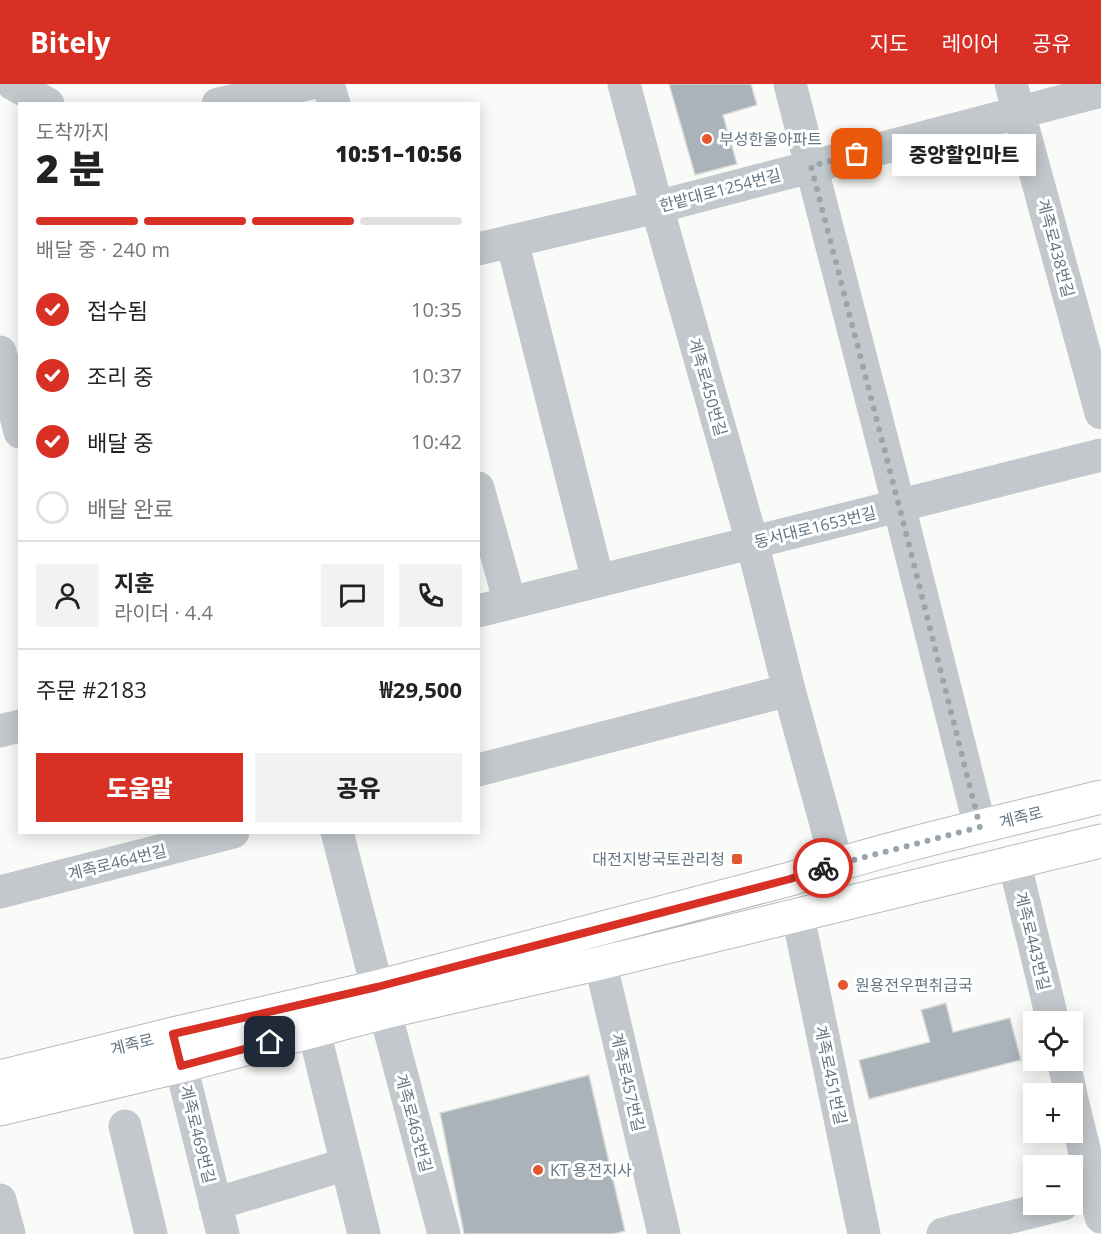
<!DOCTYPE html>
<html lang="ko">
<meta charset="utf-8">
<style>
:root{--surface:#fff;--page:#f2f2f2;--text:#222;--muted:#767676;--line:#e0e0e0;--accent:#d93025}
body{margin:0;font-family:"Open Sans","Noto Sans KR",sans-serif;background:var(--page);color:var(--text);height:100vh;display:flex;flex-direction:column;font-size:22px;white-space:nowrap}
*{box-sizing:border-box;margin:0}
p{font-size:20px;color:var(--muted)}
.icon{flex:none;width:33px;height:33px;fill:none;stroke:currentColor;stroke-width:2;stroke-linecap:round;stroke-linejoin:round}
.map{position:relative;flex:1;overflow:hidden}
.drawer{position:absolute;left:18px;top:18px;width:462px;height:732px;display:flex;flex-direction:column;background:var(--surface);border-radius:0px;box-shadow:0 3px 15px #0003}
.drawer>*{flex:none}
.tools{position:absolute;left:1023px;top:927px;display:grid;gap:12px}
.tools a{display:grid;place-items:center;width:60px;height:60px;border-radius:0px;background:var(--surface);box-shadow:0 3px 15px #0003;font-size:30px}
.pin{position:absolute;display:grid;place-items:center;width:51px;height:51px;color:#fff;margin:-26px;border-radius:12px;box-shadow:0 3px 9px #0006}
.courier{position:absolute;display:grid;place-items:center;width:60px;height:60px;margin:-30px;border:4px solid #d93025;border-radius:50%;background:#fff;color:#222;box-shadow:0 2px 8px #0007}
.bubble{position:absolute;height:42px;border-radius:0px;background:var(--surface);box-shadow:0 3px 15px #0003;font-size:20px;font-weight:800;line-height:42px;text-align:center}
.summary em{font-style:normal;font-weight:800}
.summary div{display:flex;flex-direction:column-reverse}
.summary{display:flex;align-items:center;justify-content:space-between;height:102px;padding:0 18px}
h1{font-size:39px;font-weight:800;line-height:45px}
.bar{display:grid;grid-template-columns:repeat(4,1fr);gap:9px 6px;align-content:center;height:72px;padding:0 18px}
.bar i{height:8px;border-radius:4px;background:var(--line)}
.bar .selected{background:var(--accent)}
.bar p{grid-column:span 4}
.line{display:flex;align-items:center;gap:15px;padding:0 18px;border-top:2px solid var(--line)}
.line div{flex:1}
.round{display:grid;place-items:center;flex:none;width:63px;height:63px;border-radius:0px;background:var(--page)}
ol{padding:0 18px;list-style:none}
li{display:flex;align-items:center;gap:18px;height:66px}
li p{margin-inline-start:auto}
li .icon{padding:6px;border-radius:50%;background:var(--accent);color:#fff;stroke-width:4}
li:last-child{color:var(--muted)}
li i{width:33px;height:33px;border:3px solid var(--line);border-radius:50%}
.cta{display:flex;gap:12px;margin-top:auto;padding:12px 18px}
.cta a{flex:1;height:69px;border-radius:0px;background:var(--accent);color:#fff;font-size:24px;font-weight:800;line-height:69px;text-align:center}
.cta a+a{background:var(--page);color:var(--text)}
header{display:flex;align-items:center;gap:36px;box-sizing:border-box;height:84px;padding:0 30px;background:var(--accent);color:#fff}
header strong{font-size:28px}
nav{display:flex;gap:33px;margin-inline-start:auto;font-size:21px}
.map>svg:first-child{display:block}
</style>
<header>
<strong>Bitely</strong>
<nav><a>지도</a><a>레이어</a><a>공유</a></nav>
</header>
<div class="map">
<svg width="1101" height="1150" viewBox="0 0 1101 1150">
<rect width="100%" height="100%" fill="#fafaf8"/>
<path fill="#aab3b9" stroke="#dcdcda" stroke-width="1.5" d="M669,0h82l6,21 -34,10 14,49 -42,11z
M946,919l7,29 57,-14 11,42 -152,39 -10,-39 71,-18 -9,-32z
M589,991l36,156 -12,3h-149l-24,-121z"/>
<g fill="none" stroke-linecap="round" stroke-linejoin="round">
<g stroke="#b5babe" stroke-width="35">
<path id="major" d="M0,993l173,-43 204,-47 413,-108c102,-33 207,-56 311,-82
M0,1025l181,-43 204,-54 216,-49 500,-122"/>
</g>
<path stroke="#c3c8cc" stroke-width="33" d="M13,0l35,20
M328,0l6,20
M624,0l33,123 95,335 37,148 48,174
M790,0l109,422 81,321
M1011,0l90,329
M218,20l90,-20
M512,157l86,340
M478,165l179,-42 444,-116
M0,268l20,80
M478,404l32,115
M478,527l623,-156
M0,647l20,-5
M478,686l311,-80
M337,748l40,155
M1014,777l39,161
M0,808l233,-60
M798,832l66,318
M594,851l70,299
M385,928l59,222
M314,947l50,203
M174,954l49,196
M1063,976l8,34
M1072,1016l29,117
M125,1042l26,108
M0,1116l9,34
M215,1120l132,-40
M943,1150l120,-30"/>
<use href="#major" stroke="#fff" stroke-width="33"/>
</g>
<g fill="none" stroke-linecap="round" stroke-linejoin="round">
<path stroke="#99a4ac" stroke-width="6" stroke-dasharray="0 10.8" d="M823,784l157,-41 -75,-298 -94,-363 46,-12"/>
<path stroke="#d93025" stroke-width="8" d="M270,958l-89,24 -8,-32 204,-47 413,-108 33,-11"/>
</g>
<g fill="#e4572e" stroke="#fff" stroke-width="2">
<circle cx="707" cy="55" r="6"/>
<rect x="731" y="769" width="12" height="12" rx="3"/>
<circle cx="843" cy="901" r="6"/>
<circle cx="538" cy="1086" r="6"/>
</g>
<g text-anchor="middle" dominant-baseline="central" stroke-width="6" stroke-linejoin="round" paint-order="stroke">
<g font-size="16" fill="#657683" stroke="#fff" text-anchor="start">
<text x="719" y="55">부성한울아파트</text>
<text x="725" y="775" text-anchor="end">대전지방국토관리청</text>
<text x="855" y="901">원용전우편취급국</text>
<text x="550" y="1086">KT 용전지사</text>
</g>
<g font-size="16" fill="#657683" stroke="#fff">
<text transform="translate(720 106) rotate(-15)">한밭대로1254번길</text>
<text transform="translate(1056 164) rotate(75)">계족로438번길</text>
<text transform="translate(708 303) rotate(74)">계족로450번길</text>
<text transform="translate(815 443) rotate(-14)">동서대로1653번길</text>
<text transform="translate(1021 733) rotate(-14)">계족로</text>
<text transform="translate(117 778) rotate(-14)">계족로464번길</text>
<text transform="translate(1033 857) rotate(76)">계족로443번길</text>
<text transform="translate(132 960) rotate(-14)">계족로</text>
<text transform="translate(831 991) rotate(78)">계족로451번길</text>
<text transform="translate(628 998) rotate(77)">계족로457번길</text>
<text transform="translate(414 1039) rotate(75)">계족로463번길</text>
<text transform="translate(198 1050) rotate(76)">계족로469번길</text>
</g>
</g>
</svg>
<div class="tools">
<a><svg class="icon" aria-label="locate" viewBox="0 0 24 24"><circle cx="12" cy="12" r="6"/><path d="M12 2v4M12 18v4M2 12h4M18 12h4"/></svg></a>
<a>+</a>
<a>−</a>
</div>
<div class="pin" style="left:857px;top:70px;background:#ea580c"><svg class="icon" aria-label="bag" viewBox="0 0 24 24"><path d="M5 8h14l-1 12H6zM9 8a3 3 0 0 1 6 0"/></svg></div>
<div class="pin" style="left:270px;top:958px;background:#1f2937"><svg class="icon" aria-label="home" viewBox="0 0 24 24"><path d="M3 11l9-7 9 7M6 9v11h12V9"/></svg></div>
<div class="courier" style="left:823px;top:784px"><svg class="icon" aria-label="bike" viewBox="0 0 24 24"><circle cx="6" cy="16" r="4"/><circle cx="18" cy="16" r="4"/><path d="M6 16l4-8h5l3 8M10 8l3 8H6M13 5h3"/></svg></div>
<div class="bubble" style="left:892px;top:50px;width:144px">중앙할인마트</div>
<section class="drawer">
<div class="summary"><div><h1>2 분</h1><p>도착까지</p></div><em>10:51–10:56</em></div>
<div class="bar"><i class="selected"></i><i class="selected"></i><i class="selected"></i><i></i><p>배달 중 · 240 m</p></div>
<ol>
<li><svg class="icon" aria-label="check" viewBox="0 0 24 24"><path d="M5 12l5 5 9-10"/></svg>접수됨<p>10:35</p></li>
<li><svg class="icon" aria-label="check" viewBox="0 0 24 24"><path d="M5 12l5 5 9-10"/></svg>조리 중<p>10:37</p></li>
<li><svg class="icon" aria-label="check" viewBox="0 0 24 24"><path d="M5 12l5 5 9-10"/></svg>배달 중<p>10:42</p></li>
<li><i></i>배달 완료</li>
</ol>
<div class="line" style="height:108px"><a class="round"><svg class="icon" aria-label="person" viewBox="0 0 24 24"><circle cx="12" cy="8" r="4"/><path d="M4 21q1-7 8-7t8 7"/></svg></a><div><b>지훈</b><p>라이더 · 4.4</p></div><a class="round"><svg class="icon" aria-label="chat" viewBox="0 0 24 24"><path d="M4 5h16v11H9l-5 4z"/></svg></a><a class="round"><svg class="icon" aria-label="phone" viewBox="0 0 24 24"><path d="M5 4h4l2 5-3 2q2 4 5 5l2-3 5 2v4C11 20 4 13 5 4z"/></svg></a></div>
<div class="line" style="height:78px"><div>주문 #2183</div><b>₩29,500</b></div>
<div class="cta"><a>도움말</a><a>공유</a></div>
</section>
</div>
